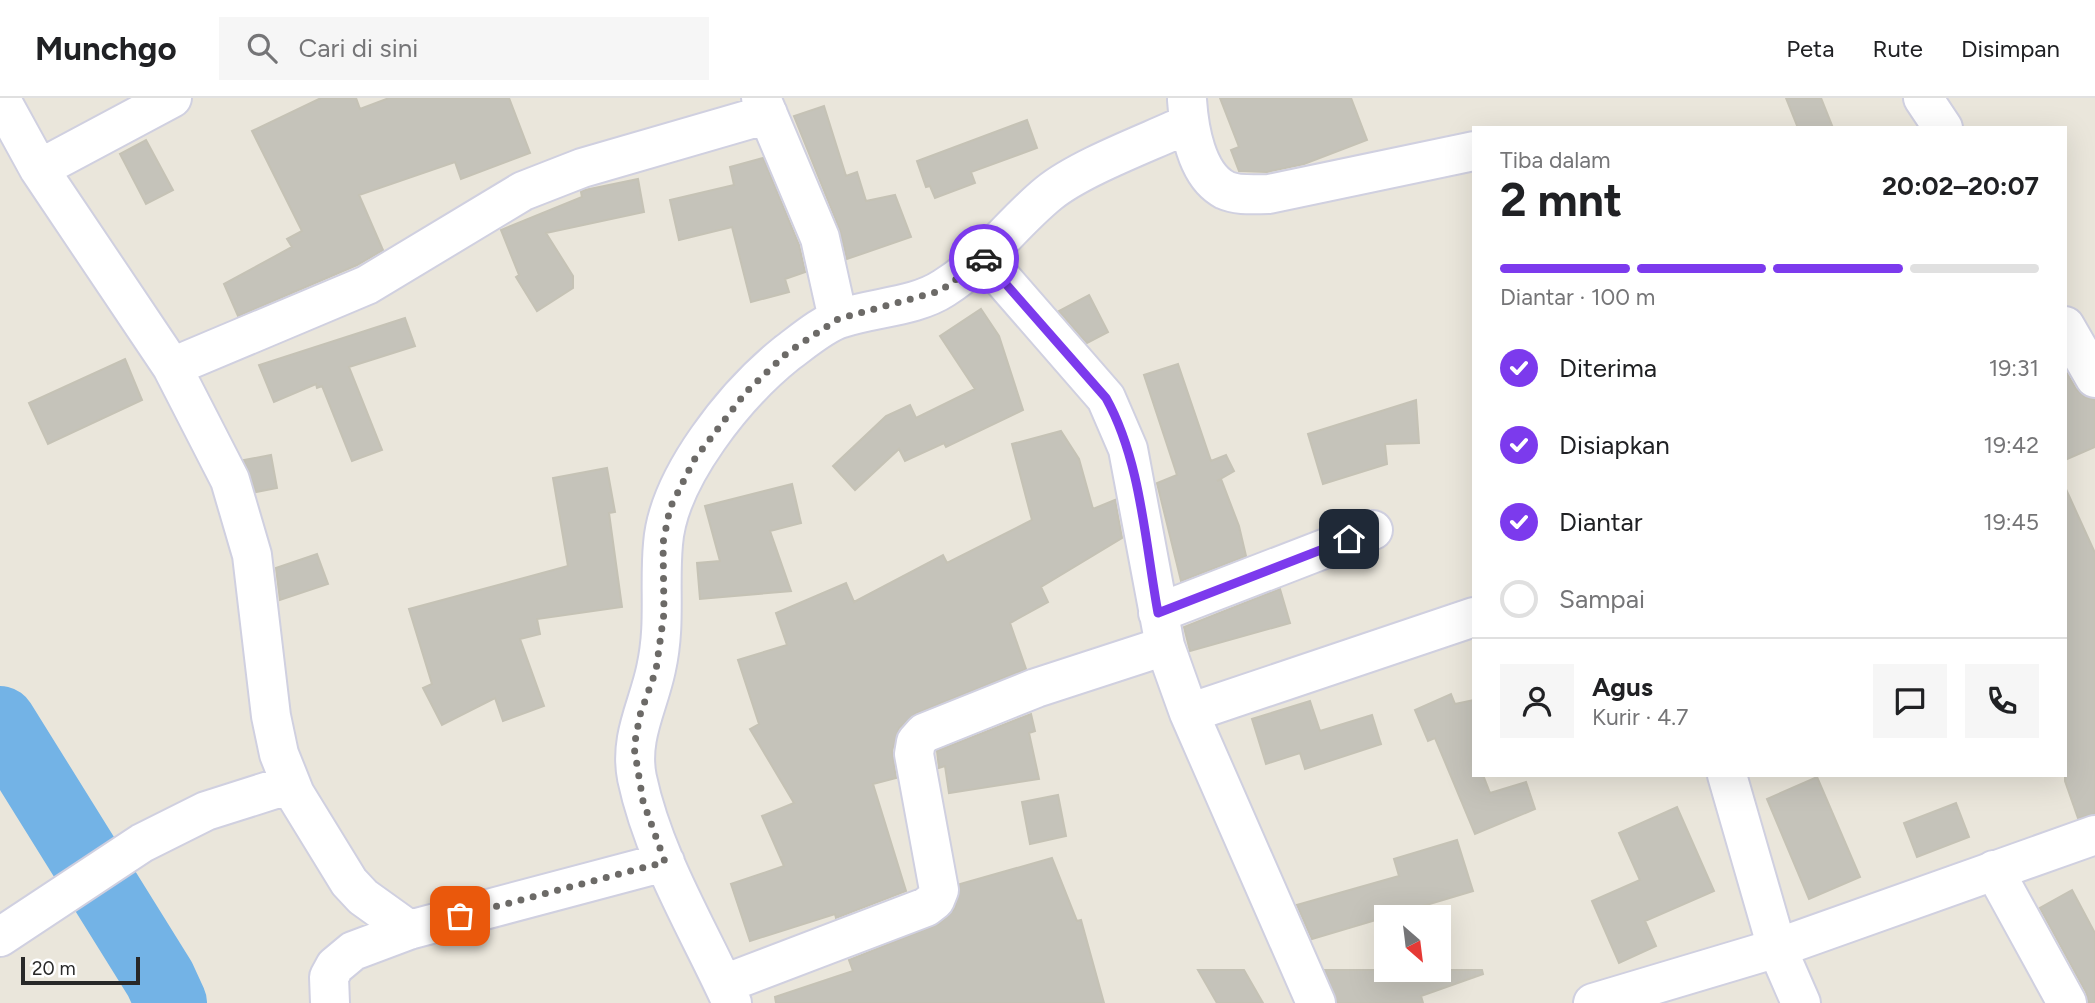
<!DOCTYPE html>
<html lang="id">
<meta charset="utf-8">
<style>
:root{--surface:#fff;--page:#f6f6f6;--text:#202124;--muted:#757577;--line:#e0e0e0;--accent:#7c3aed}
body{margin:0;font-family:Figtree,sans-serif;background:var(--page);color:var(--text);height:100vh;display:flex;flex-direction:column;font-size:26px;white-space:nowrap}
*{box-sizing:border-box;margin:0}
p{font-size:23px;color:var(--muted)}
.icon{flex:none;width:38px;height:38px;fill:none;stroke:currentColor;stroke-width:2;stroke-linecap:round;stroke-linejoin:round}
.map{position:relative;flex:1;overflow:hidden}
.drawer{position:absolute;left:1472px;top:28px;width:595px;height:651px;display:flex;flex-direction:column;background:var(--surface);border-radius:0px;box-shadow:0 7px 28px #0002}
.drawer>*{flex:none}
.needle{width:46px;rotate:152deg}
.tools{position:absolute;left:1374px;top:807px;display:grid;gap:14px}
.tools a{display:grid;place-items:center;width:77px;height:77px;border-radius:0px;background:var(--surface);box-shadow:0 7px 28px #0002;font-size:35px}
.scale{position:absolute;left:21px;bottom:18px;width:119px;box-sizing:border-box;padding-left:7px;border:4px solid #282828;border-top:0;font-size:19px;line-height:24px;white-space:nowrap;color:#282828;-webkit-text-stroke:5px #fff;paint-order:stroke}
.pin{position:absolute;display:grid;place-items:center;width:60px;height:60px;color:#fff;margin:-30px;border-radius:14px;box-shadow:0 4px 10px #0006}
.courier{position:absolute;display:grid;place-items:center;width:70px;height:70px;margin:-35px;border:5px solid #7c3aed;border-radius:50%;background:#fff;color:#222;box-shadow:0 2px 9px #0007}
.head em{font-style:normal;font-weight:700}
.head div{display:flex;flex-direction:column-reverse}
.head{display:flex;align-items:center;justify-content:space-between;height:119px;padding:0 28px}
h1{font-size:46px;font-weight:700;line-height:52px}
.bar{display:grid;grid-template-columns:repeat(4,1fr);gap:10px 7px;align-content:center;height:84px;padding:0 28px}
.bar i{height:9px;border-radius:5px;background:var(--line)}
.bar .selected{background:var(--accent)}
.bar p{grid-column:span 4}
.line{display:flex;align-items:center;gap:18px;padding:0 28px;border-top:2px solid var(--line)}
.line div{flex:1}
.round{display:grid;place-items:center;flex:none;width:74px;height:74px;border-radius:0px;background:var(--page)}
ol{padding:0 28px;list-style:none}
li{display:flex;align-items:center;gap:21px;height:77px}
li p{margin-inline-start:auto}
li .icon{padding:7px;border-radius:50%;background:var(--accent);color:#fff;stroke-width:4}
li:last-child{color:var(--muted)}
li i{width:38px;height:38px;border:4px solid var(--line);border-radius:50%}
header{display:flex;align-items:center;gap:42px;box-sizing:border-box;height:98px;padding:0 35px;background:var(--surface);border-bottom:2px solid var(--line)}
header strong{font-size:33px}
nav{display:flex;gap:38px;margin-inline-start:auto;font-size:24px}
.search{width:490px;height:63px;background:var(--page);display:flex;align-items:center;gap:18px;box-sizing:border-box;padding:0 24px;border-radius:0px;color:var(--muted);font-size:26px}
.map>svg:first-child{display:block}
</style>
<header>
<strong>Munchgo</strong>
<div class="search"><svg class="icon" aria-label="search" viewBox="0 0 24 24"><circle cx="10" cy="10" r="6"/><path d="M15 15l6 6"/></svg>Cari di sini</div>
<nav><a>Peta</a><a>Rute</a><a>Disimpan</a></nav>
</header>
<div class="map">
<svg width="2095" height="905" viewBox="0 0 2095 905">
<rect width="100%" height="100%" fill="#eae6db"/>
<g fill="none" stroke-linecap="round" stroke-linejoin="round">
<path stroke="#73b3e6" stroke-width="72" d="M0,624l160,257 11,24"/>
</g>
<path fill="#c5c3ba" stroke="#c5c2b5" stroke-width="2" d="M321,0h35l4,11 29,-11h120l21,55 -69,26 -6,-17 -96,33 24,55 -26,15 -119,51 -14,-32 68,-37 -5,-8 15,-8 -50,-100z
M1220,0h131l16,42 -63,24 -37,8 -28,-1 -8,-21 8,-3z
M1786,0h35l12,30h-35z
M824,8l22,70 11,-4 9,29 29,-6 16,42 -64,22 -7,-29 -46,-114z
M1027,22l10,28 -66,24 4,11 -40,15 -5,-12 -4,1 -9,-26z
M146,42l27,50 -27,14 -26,-50z
M763,60l36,87 6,27 -20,7 4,13 -38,10 -19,-75 -53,13 -9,-40 64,-15 -4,-18z
M638,81l6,33 -98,21 27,43v12l-36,23 -21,-34 3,-2 -18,-45 81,-33 -1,-5 4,-2z
M1089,197l19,37 -21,11 -28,-32z
M981,211l18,27 24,74 -77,37 -2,-4 -39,18 -6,-12 -44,41 -22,-24 53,-50 24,-11 6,13 59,-29 -35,-53z
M405,220l10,28 -66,21 33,83 -30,11 -30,-75 -5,2 -1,-4 -42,18 -15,-37z
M125,261l17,41 -94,44 -19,-41z
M1178,266l33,97 15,-6 8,16 -17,10 4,-2 18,47 7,30 -65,25 -24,-98 20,-8 -33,-100z
M2065,272l11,19 9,8 10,3v47l-30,13z
M1416,302l3,43 -34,1 2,20 -64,20 -15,-50z
M1061,333l18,28 14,50 22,-9 7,38 -81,49 7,15 -38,21 16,46 -110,44 -17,15 -7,23 4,27 -23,6 33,107 -70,27 -1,-4 -85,27 -19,-57 53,-18 -22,-50 32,-13 -44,-74 9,-5 -21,-64 49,-15 -11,-32 70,-30 8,19 89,-47 4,8 85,-43 -20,-76z
M271,357l6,33 -21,4 -12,-32z
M607,370l8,44 -6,1 13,94 -85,12 3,15 -20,5 24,67 -41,15 -8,-23 -53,27 -19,-37 9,-4 -23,-75 159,-43 -15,-88z
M792,386l9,39 -31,8 21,60 -91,8 -3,-36 23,-2 -15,-55z
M2065,389l30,66v261l-17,4 -13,-37z
M317,456l11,30 -48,16 -4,-32z
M1280,491l10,34 -100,28 -6,-24z
M1451,596l4,10 19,-4v75h9l7,18 36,-11 9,27 -60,25 -40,-96 -7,3 -13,-31z
M1310,603l10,30 52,-16 9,29 -76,25 -5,-16 -34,11 -14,-45z
M1031,616l4,17 -6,2 10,46 -90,14 -4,-27 -6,2 -2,-17z
M1817,679l43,100 -51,22 -42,-100z
M1058,697l8,41 -36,8 -8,-42z
M1956,705l13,34 -52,20 -13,-34z
M1677,709l37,84 -69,30 11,25 -37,17 -27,-62 48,-21 -21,-47z
M1457,742l16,51 -161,48 -15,-34 102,-29 -5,-17z
M1052,760l25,63 4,-1 23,83h-328l-1,-6 78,-26 -4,-11 90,-36 16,-16 5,-24z
M2072,792l23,43v70h-6l-3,-11 -46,-84z
M1198,872h46l19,33h-46z
M1325,872h157l1,4 -62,22 2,7h-86z"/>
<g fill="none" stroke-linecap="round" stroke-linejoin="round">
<g stroke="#d0d0e0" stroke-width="42">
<path id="minor" d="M0,0l39,71 133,198 58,113 22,75 19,161 8,38 16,40 54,88 14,15 46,33
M761,0l59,140 18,81
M1923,0l20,30
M1187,2c2,28 9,75 38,90 13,6 30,4 44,4l205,-43
M39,71l133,-71
M985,161l121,139 22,51 37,197 24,67 127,290
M2065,228l30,52
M172,269l195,-82 156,-94 59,-23 186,-54
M1158,515l215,-83
M1189,615l285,-96
M1727,677l50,173 24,55
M1994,772l73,133
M0,839l142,-94 64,-32 85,-27
M724,886l202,-77 9,-7 4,-10 -25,-136 2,-12 8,-9 112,-45 129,-42
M330,905l-1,-26 6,-11 18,-15 56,-21 256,-68
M732,905c-33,-73 -78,-145 -95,-225 -8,-40 11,-71 19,-109 10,-45 3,-82 7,-125 5,-67 73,-150 124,-191 15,-11 37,-30 55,-35 33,-11 73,-11 102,-30 42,-26 68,-65 105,-95 32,-26 101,-51 139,-69"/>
</g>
<g stroke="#d0d0e0" stroke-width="42">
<path id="tertiary" d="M1593,905l184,-55 318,-113"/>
</g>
<use href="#minor" stroke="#fff" stroke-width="38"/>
<use href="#tertiary" stroke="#fff" stroke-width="38"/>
</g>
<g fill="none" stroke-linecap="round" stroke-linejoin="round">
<path stroke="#6c6a67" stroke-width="7" stroke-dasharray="0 12.6" d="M460,818l205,-54 -22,-61 -9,-54 6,-32 16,-45 8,-57 -1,-70 7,-35 24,-48 52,-68 41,-39 51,-34 102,-28 44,-32"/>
<path stroke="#7c3aed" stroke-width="9" d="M984,161l122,139c35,63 39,144 52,215l191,-74"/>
</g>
</svg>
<div class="tools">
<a><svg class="needle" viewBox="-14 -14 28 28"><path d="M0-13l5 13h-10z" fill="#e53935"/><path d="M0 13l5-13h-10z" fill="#757577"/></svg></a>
</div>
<div class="scale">20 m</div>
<div class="pin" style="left:460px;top:818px;background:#ea580c"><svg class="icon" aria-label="bag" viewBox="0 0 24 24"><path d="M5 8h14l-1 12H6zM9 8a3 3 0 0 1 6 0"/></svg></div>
<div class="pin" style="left:1349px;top:441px;background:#1f2937"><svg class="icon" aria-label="home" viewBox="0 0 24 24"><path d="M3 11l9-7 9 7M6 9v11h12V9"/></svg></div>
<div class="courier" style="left:984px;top:161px"><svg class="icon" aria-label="car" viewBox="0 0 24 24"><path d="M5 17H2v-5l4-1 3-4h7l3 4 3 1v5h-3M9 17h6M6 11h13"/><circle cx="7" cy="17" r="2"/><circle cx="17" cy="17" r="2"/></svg></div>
<section class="drawer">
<div class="head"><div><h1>2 mnt</h1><p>Tiba dalam</p></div><em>20:02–20:07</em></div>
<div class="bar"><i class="selected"></i><i class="selected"></i><i class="selected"></i><i></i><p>Diantar · 100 m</p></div>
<ol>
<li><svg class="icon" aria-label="check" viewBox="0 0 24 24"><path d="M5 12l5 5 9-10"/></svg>Diterima<p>19:31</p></li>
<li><svg class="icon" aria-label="check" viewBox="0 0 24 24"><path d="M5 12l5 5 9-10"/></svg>Disiapkan<p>19:42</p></li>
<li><svg class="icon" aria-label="check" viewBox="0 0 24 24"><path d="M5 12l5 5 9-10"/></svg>Diantar<p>19:45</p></li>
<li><i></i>Sampai</li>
</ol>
<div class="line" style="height:126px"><a class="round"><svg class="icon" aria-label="person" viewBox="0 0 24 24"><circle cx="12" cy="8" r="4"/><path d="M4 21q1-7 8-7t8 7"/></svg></a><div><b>Agus</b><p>Kurir · 4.7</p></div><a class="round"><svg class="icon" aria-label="chat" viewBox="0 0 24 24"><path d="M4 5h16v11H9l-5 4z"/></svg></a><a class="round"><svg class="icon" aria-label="phone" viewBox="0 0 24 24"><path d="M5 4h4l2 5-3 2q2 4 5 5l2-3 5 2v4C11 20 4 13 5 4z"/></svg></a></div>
</section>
</div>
